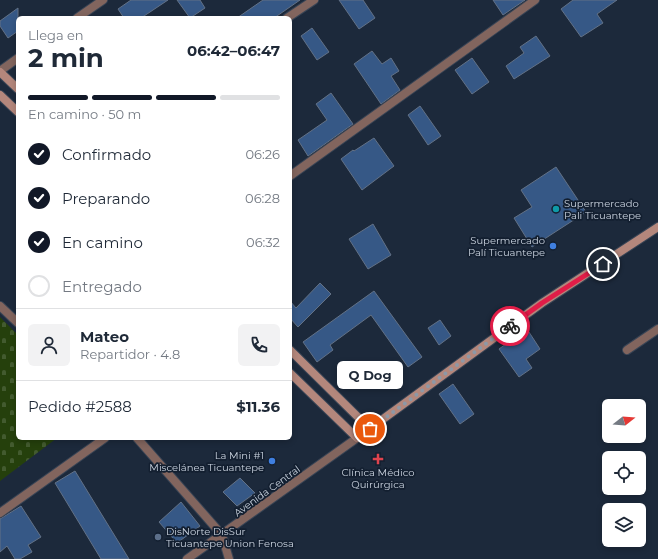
<!DOCTYPE html>
<html lang="es">
<meta charset="utf-8">
<style>
:root{--surface:#fff;--page:#f2f2f3;--text:#1f2937;--muted:#747a83;--line:#e0e1e3;--accent:#111827}
body{margin:0;font-family:Montserrat,sans-serif;background:var(--page);color:var(--text);height:100vh;display:flex;flex-direction:column;font-size:15px;white-space:nowrap}
*{box-sizing:border-box;margin:0}
p{font-size:13px;color:var(--muted)}
.icon{flex:none;width:22px;height:22px;fill:none;stroke:currentColor;stroke-width:2;stroke-linecap:round;stroke-linejoin:round}
.map{position:relative;flex:1;overflow:hidden}
.drawer{position:absolute;left:16px;top:16px;width:276px;height:424px;display:flex;flex-direction:column;background:var(--surface);border-radius:6px;box-shadow:0 2px 6px #0003}
.drawer>*{flex:none}
.needle{width:26px;rotate:73deg}
.tools{position:absolute;left:602px;top:399px;display:grid;gap:8px}
.tools a{display:grid;place-items:center;width:44px;height:44px;border-radius:6px;background:var(--surface);box-shadow:0 2px 6px #0003;font-size:20px}
.pin{position:absolute;display:grid;place-items:center;width:34px;height:34px;color:#fff;margin:-17px;border:2px solid #fff;border-radius:50%;box-shadow:0 1px 4px #0007}
.courier{position:absolute;display:grid;place-items:center;width:40px;height:40px;margin:-20px;border:3px solid #e11d48;border-radius:50%;background:#fff;color:#222;box-shadow:0 1px 5px #0007}
.bubble{position:absolute;height:28px;border-radius:6px;background:var(--surface);box-shadow:0 2px 6px #0003;font-size:13px;font-weight:700;line-height:28px;text-align:center}
.summary em{font-style:normal;font-weight:700}
.summary div{display:flex;flex-direction:column-reverse}
.summary{display:flex;align-items:center;justify-content:space-between;height:68px;padding:0 12px}
h1{font-size:26px;font-weight:700;line-height:30px}
.bar{display:grid;grid-template-columns:repeat(4,1fr);gap:6px 4px;align-content:center;height:48px;padding:0 12px}
.bar i{height:5px;border-radius:3px;background:var(--line)}
.bar .on{background:var(--accent)}
.bar p{grid-column:span 4}
.line{display:flex;align-items:center;gap:10px;padding:0 12px;border-top:1px solid var(--line)}
.line div{flex:1}
.round{display:grid;place-items:center;flex:none;width:42px;height:42px;border-radius:6px;background:var(--page)}
ol{padding:0 12px;list-style:none}
li{display:flex;align-items:center;gap:12px;height:44px}
li p{margin-inline-start:auto}
li .icon{padding:4px;border-radius:50%;background:var(--accent);color:#fff;stroke-width:4}
li:last-child{color:var(--muted)}
li i{width:22px;height:22px;border:2px solid var(--line);border-radius:50%}
.map>svg:first-child{display:block}
</style>
<div class="map">
<svg width="658" height="559" viewBox="0 0 658 559">
<defs>
<pattern id="cemetery-stones" width="16" height="16" patternUnits="userSpaceOnUse"><rect width="16" height="16" fill="#25400c"/><path d="M2 7V4a2 2 0 0 1 4 0v3zM10 15v-3a2 2 0 0 1 4 0v3z" fill="#435b2f"/></pattern>
</defs>
<rect width="100%" height="100%" fill="#1c293b"/>
<path fill="url(#cemetery-stones)" d="M0,317l18,18v103h39l-57,43z"/>
<path fill="#365886" stroke="#627186" d="M131,0h37l-27,18h-17l-6,-9z
M177,0h23l5,8 -15,10z
M263,0h37l-26,18h-37z
M339,0h24l12,18 -16,11z
M493,0h32l-22,15z
M573,0h44l-20,14 6,9 -22,14 -20,-28z
M18,8v23l-10,7 -8,-12v-5z
M312,28l17,24 -12,8 -16,-24z
M536,36l14,20 -36,23 -8,-13 18,-13 -4,-6z
M372,51l10,13 9,-6 8,13 -8,5 9,14 -19,14 -27,-40z
M472,58l17,24 -17,12 -17,-24z
M331,93l22,31 -45,32 -10,-16 29,-20 -11,-16z
M420,106l21,30 -13,9 -20,-30z
M374,138l20,28 -32,24 -21,-31 12,-9 1,1z
M556,167l30,45 -54,35 -18,-29 18,-11 -11,-17z
M373,224l18,31 -23,14 -19,-30z
M320,283l11,11 -33,33 -8,-9v-17l6,7z
M374,291l48,66 -14,10 -37,-52 -41,30 3,5 -16,12 -14,-20z
M440,320l11,16 -12,9 -11,-17z
M527,329l13,20 -14,10 6,9 -13,9 -20,-28z
M453,384l21,30 -14,10 -21,-30z
M75,471l54,88h-28l-46,-76z
M240,478l15,15 -18,13 -14,-14z
M181,502l19,24 -23,17 -18,-21z
M21,506l20,31 -13,8 4,7 -12,7h-5l-8,-13 -7,6v-33z"/>
<g fill="none" stroke-linecap="round" stroke-linejoin="round">
<g stroke="#384455" stroke-width="10">
<path id="street" d="M77,18l26,-18
M287,18l27,-18
M0,71l18,-13
M290,176l245,-176
M0,306l18,17
M627,350l31,-21
M137,438l85,97 7,24
M0,513l105,-75
M187,559l170,-121"/>
</g>
<g stroke="#384455" stroke-width="10">
<path id="secondary" d="M0,72l18,17
M0,95l18,17
M290,350l80,79
M290,373l67,65 185,-135 116,-76"/>
</g>
<use href="#street" stroke="#82655e" stroke-width="8"/>
<use href="#secondary" stroke="#b4877c" stroke-width="8"/>
</g>
<g fill="none" stroke-linecap="round" stroke-linejoin="round">
<path stroke="#8d98a6" stroke-width="4" stroke-dasharray="0 7.2" d="M370,429l140,-103"/>
<path stroke="#e11d48" stroke-width="5" d="M510,326l32,-23 61,-39"/>
</g>
<circle fill="#0f9aa8" stroke="#131f30" stroke-width="1.5" cx="556" cy="209" r="4"/>
<g fill="#3f7fe0" stroke="#131f30" stroke-width="1.5">
<circle cx="553" cy="246" r="4"/>
<circle cx="272" cy="461" r="4"/>
</g>
<path fill="#e0444e" stroke="#131f30" stroke-width="1.5" d="M376 453h4v4h4v4h-4v4h-4v-4h-4v-4h4z"/>
<circle fill="#5c6f8a" stroke="#131f30" stroke-width="1.5" cx="158" cy="537" r="4"/>
<g text-anchor="middle" dominant-baseline="central" stroke-width="3.5" stroke-linejoin="round" paint-order="stroke">
<g font-size="10" fill="#cad3df" stroke="#131f30" text-anchor="start">
<text x="564" y="203">Supermercado<tspan x="564" dy="12">Pali Ticuantepe</tspan></text>
<text x="545" y="240" text-anchor="end">Supermercado<tspan x="545" dy="12">Palí Ticuantepe</tspan></text>
<text x="264" y="455" text-anchor="end">La Mini #1<tspan x="264" dy="12">Miscelánea Ticuantepe</tspan></text>
<text x="378" y="472" text-anchor="middle">Clínica Médico<tspan x="378" dy="12">Quirúrgica</tspan></text>
<text x="166" y="531">DisNorte DisSur<tspan x="166" dy="12">Ticuantepe Union Fenosa</tspan></text>
</g>
<g font-size="10" fill="#cad3df" stroke="#131f30">
<text transform="translate(267 491) rotate(-36)">Avenida Central</text>
</g>
</g>
</svg>
<div class="tools">
<a><svg class="needle" viewBox="-14 -14 28 28"><path d="M0-13l5 13h-10z" fill="#e53935"/><path d="M0 13l5-13h-10z" fill="#747a83"/></svg></a>
<a><svg class="icon" aria-label="locate" viewBox="0 0 24 24"><circle cx="12" cy="12" r="6"/><path d="M12 2v4M12 18v4M2 12h4M18 12h4"/></svg></a>
<a><svg class="icon" aria-label="layers" viewBox="0 0 24 24"><path d="M12 4l9 5-9 5-9-5zM3 14l9 5 9-5"/></svg></a>
</div>
<div class="pin" style="left:370px;top:429px;background:#ea580c"><svg class="icon" aria-label="bag" viewBox="0 0 24 24"><path d="M5 8h14l-1 12H6zM9 8a3 3 0 0 1 6 0"/></svg></div>
<div class="pin" style="left:603px;top:264px;background:#1f2937"><svg class="icon" aria-label="home" viewBox="0 0 24 24"><path d="M3 11l9-7 9 7M6 9v11h12V9"/></svg></div>
<div class="courier" style="left:510px;top:326px"><svg class="icon" aria-label="bike" viewBox="0 0 24 24"><circle cx="6" cy="16" r="4"/><circle cx="18" cy="16" r="4"/><path d="M6 16l4-8h5l3 8M10 8l3 8H6M13 5h3"/></svg></div>
<div class="bubble" style="left:337px;top:361px;width:66px">Q Dog</div>
<section class="drawer">
<div class="summary"><div><h1>2 min</h1><p>Llega en</p></div><em>06:42–06:47</em></div>
<div class="bar"><i class="on"></i><i class="on"></i><i class="on"></i><i></i><p>En camino · 50 m</p></div>
<ol>
<li><svg class="icon" aria-label="check" viewBox="0 0 24 24"><path d="M5 12l5 5 9-10"/></svg>Confirmado<p>06:26</p></li>
<li><svg class="icon" aria-label="check" viewBox="0 0 24 24"><path d="M5 12l5 5 9-10"/></svg>Preparando<p>06:28</p></li>
<li><svg class="icon" aria-label="check" viewBox="0 0 24 24"><path d="M5 12l5 5 9-10"/></svg>En camino<p>06:32</p></li>
<li><i></i>Entregado</li>
</ol>
<div class="line" style="height:72px"><a class="round"><svg class="icon" aria-label="person" viewBox="0 0 24 24"><circle cx="12" cy="8" r="4"/><path d="M4 21q1-7 8-7t8 7"/></svg></a><div><b>Mateo</b><p>Repartidor · 4.8</p></div><a class="round"><svg class="icon" aria-label="phone" viewBox="0 0 24 24"><path d="M5 4h4l2 5-3 2q2 4 5 5l2-3 5 2v4C11 20 4 13 5 4z"/></svg></a></div>
<div class="line" style="height:52px"><div>Pedido #2588</div><b>$11.36</b></div>
</section>
</div>
